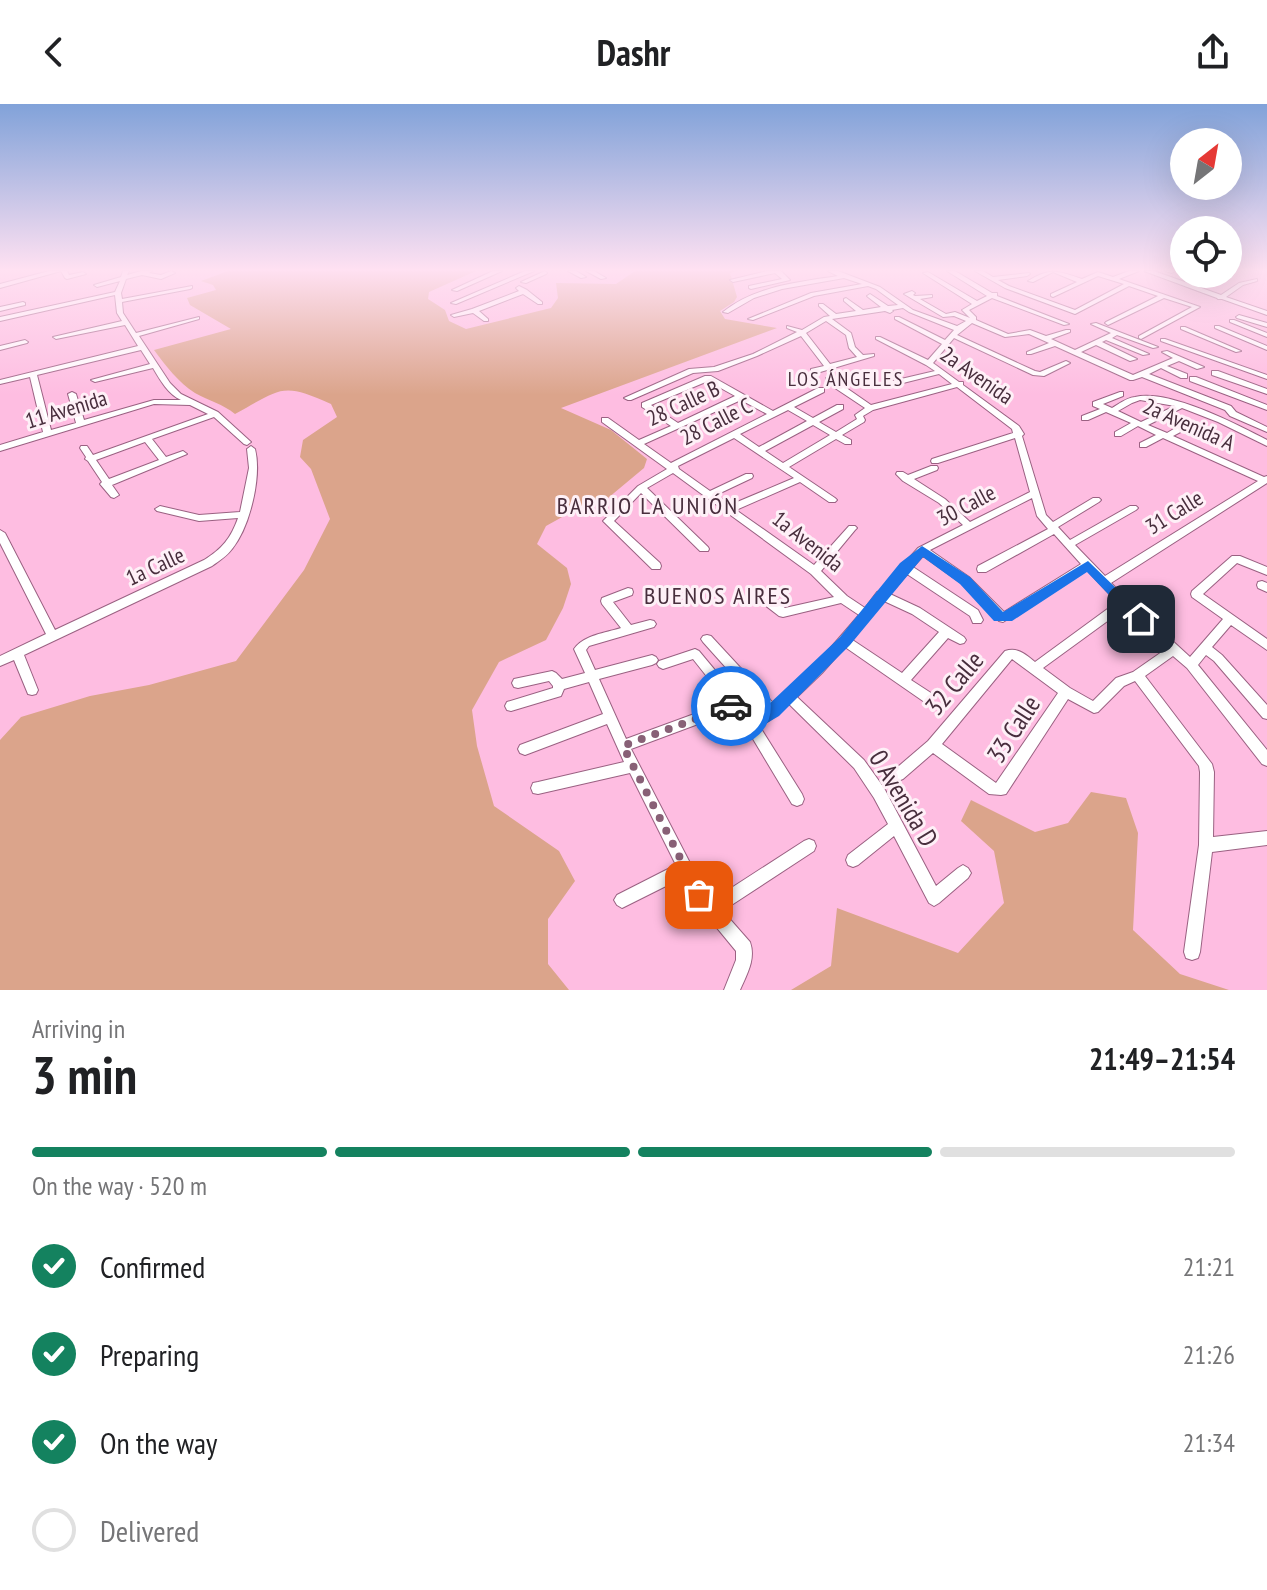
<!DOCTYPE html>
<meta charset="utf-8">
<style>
:root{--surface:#fff;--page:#f2f2f2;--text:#202124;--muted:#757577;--line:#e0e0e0;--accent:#14825f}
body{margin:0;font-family:"PT Sans Narrow",sans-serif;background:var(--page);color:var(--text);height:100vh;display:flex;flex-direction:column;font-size:30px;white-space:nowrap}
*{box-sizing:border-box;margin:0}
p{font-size:26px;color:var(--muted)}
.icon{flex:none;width:44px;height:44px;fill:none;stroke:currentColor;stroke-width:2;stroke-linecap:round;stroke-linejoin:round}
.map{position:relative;height:886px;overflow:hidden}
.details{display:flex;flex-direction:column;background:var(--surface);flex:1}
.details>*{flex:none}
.needle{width:52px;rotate:31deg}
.controls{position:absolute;left:1170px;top:24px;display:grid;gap:16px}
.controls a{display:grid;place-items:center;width:72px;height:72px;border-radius:50%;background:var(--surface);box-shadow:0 8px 32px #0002;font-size:40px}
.pin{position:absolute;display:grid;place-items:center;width:68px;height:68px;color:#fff;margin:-34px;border-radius:16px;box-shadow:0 4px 12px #0006}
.courier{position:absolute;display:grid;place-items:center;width:80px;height:80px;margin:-40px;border:6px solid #1a73e8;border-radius:50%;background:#fff;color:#222;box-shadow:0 2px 10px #0007}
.headline em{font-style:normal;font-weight:700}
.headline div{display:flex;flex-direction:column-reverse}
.headline{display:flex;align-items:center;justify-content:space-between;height:136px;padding:0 32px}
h1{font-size:52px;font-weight:700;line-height:60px}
.bar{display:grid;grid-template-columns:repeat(4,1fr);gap:12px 8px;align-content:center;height:96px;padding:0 32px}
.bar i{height:10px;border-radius:6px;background:var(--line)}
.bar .on{background:var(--accent)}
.bar p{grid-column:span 4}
ol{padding:0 32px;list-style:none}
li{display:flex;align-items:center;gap:24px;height:88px}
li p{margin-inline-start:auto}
li .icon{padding:8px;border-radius:50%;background:var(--accent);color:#fff;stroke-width:4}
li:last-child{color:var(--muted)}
li i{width:44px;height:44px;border:4px solid var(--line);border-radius:50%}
header{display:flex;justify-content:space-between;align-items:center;height:104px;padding:0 32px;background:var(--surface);font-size:36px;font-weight:700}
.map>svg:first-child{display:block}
</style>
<header><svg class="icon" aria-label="back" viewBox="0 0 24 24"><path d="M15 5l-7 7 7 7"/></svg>Dashr<svg class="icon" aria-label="share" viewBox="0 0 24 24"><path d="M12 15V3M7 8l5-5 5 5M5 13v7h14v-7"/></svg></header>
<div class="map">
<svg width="1267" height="886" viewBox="0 0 1267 886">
<rect width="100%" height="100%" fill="#febde1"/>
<path fill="#dba48b" d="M228,167h248l-47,21 -1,7 17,11 4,11 17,8 85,-21 7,-10 -2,-15 60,1 19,-13h101l-6,2 7,24 -3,5 -14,9 5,8 52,9 -216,80 50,22 36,29 -3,9 -42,35 -29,8 -27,15 -9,18 30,24 4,16 -8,24 -17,32 -47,22 -27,48 5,36 17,60 65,45 16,30 -27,38v45l21,26h-569v-250l21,-23 69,-21 59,-11 87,-24 68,-91 26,-51 -19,-50 -11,-12 3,-17 34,-23 -6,-13c-50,-23 -50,-15 -96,10 -12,-10 -26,-13 -40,-21 -17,-11 -29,-27 -41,-43l77,-21 -41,-24 -3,-7 29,-8 -3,-5 -12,-4z
M1091,688l35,6 12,35 -5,97 47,44 49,16h-438l40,-24 6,-58 121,45 46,-50 -10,-52 -33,-30 10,-21 64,32 33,-9z"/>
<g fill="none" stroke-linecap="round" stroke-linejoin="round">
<g stroke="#9a6182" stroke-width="2">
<path id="minor" d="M49,167h12l-61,17v-4z
M61,167h6l2,4 14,-3 3,2 -19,5 -2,-1z
M123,167h6l-2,4 14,-4h11l-3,2 12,2 10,-4 4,2 -14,6 -19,-4 -16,4 -5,14 1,6 70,-13v2l-2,1 -68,13 1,11 13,20 63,-16v2l-60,17 31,47 11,11 37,18 33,30 -4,3 -3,-1 -30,-27 -62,22 14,18 17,-6 4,3 -75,31 7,10 -5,3 -3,-1 -11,-13 2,-2 -14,-21 -3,-2 1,-2 -6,-9 1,-2h6l6,9 115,-41 -18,-9 -36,-1 -154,47v-6l43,-13 -13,-55 -30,7v-4l138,-34 -13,-21 -69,14 -3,-2 69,-16 -5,-8 -2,-18 -115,26v-4l115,-25 5,-11 -23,6 -3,-2 27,-8zM141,246l9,14 -59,16 4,2 58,-14c7,12 15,26 28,32h-27l-70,20 -8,-26 -4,-2 -4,2 8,29 -25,7 -14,-55zM145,338l14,18 -50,19 -13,-19z
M493,167h9l-45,20 -5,-1z
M525,167h9l-78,33 -5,-1z
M545,167l2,2 -1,1 -20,9 -5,-1z
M568,167h8l10,6 -5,1z
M586,167h8l12,7 -5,1z
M767,167h14l9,9 -39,9 -2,-1v-2l33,-7 -7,-6 -42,9 -3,-2z
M828,167h10l42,16 33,23 44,16 9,-5 -12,-5 -11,1 -39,-23 8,-3 3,2 -2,2 2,1 17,-1v2l-12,2 26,15 9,-2 15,6 -8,-8 10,-6 -49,-31 5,-1 49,29 10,-5 -40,-25h8l37,22h5v3l72,28 -5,1 -72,-27 -23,12 7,7v3l32,14 22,-4 16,6 20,-6h4v2l-19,7 24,11 36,-17 -20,-9 5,-1 62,24 -5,1 -36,-13 -5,3 37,16 -6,1 -37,-15 -4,2 35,17 -7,2 -34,-16 -15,7 52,23 40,-17 -11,-6 5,-1 37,16 -7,2 -18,-8 -12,5 20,8v4h-6l-20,-10 -12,6 82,32 5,6 31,15v5l-37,-16 -5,-6 -83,-33 -9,3h-3l-75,-34 -24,8h-4v-2l22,-9 -20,-9 -24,3 -33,-14 -15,12 78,36 5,1 26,-11 4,2 -26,13 -11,-1 -79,-37 -21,25 26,19h4v3l56,41 5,8 -2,2 24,79 7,7 40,-24h6l2,2 -2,2 -41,25 12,13 60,-34h6l2,2 -2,2 -61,35 30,31 153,-95 -95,-43 -17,9h-6v-4l16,-8 -18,-9 -17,10h-6v-4l16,-9 -25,-11 -18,8h-6v-4l18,-7 -7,-3v-4l27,-10h3v4l-20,8 9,4c7,-4 14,-10 23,-11 34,-8 101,27 132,43v6l-49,-24 -36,-14 -34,17 19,8 15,-9h6v4l-15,8 91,41 3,-1v7l-156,100 17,17 62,57 33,-38 -31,-22 -1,-3 1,-3 40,-35h8l27,11v8l-30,-12 -34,31 64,45v11l-36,-25 -19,22 10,8 45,50v14l-4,-1 -49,-57 -8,-6 -8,10 69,85v16l-5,-2 -75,-96 -14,-12 -28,20 67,88 2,8 -1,65 54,-6v14l-55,7 -12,100 -2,6 -6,2 -6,-2 -2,-6 15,-107 1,-73 -1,-6 -64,-85 -11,5 -26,26 -4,1 -26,-14 -62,95 -5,1 -12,-1 -56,-41 -30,26 -5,2 -5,-2 -2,-4 2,-4 35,-30 77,-90c13,-4 20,3 30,11l82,-60 -30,-32 -84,52 -4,-1 -38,-38 -38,-27 -10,11 65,43 5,10 -2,3h-8l-3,-7 -63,-42 -17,20 30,14 44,29 2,3 -2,3 -4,1 -12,-6 -37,42 20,13 2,4 -2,4 -4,1 -4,-1 -78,-54 -23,26 -25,24 67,63 20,28 52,98 22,-18 5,-3 5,3 3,5 -3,5 -29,25 -5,3 -5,-3 -35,-67 -36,29 -5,2 -5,-2 -2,-5 2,-5 40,-31 -14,-26 -20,-30 -65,-64 -12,11 -17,12 42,67 2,5 -2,5 -5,2 -5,-2 -45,-75 -14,-18 -102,38 73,141 6,6 12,-2 82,-53 5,-2 5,2 2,5 -2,5 -84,55 -9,3 29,33c6,17 -3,32 -10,48h-16l12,-30v-9l-42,-51 -12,-22 -60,30 -5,-3 -3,-5 3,-5 59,-30 -46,-92 -92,21 -5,-1 -2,-5 2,-5 5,-1 86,-20 -17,-38 -82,31 -5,-2 -2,-4 2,-4 83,-31 -14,-32 -25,7 -3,7 -50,15 -4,-1 -2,-4 2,-4 46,-14v-2l-4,-5 -31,7 -4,-1 -2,-4 2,-4 38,-8 4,2 6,6 23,-6 -11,-24c10,-14 31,-16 47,-21l-19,-24 -1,-3 1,-3 26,-10 4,1 1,3 -1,3 -19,7 18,23 19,-5 4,1 2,3 -2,3 -65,19 -3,4 9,20 57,-15 4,2 2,3 -2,3 -4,2 -53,14 27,60 101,-37 -34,-43 -30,10 -4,-2 -2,-3 2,-3 36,-12 4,2 40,48 2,1 12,17 11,-7 -61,-68 -2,-3 2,-3 4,-1 4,1 62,67 41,-36 45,-52 -18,-12 -58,14 -4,-1 -22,-17 -1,-3 1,-3h8l20,15 49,-11 -23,-23 -138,-101 -26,15 61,59 1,2 -1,2h-8l-59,-58 -27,28 46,42 1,3 -1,3h-8l-49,-48 35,-35 29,-17 -65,-47v-4h6l31,22 32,-14 -29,-19v-4l63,-27h6l62,35 45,-23h6v4l-30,15 19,11 24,-13h6v4l-24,13 17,10 21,-13 -2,-4 10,-7 -39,-26v-4h6l39,27 81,-21 -13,-10 -52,13 -4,-2 1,-2 51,-12 -9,-6 -50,-26v-2h4l48,23 14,-16 -47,-25v-2h4l46,23 9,-10 -45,-18 -6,-4 -11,2 1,1 -3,2 -5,-2 -53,8 19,14 4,14 8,8 11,-1v2l-57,17h-6v-4l13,-3 -23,-30 -44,20 -39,15 -25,2 -62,27h-3l-4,-2 65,-29 25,-2 39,-13 44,-22 -10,-4v-2l15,4 22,-13 6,-1 -11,-10v-2h4l13,10 20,-3 -12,-10v-2l2,-1 17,12 18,-3 -13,-10 -1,-1 3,-2 18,12 10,-1 -22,-16 -8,-3 -54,10 -61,24 -5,-1 63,-26 51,-9 -18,-6 -62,11 -28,9 -26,15 -5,-1c32,-26 76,-30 115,-36zM826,217l20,14 3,13 8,9 -27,7 -24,-31zM708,277l27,15 -57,27 -27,-18zM957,283l55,42 1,4 -81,26 -1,2 1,2h6l77,-25 15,54 -60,30 -25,-23 -31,-20 23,-9 1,-2 -1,-2h-6l-23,9 -5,-3h-6l-1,2 7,7 36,22 24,22 -45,23 -14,16h-3l-1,4 -20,23 -3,1 -12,16 -18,-12 -26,-25 34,-41 2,-2 -2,-2h-6l-35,39 -78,-55 64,-28 29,20h6l2,-2 -2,-2 -46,-31 47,-28 9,5h6v-4l-9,-5 22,-13 1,-2 -2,-4 10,-6zM741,296l26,14 -96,49 -27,-19zM1140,296l35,6 -34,16 -23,-11 14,-8zM788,306l19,11 -48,26 -19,-13zM813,321l17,10 -47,28 -18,-12zM734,334l60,40 -64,27 -14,-10 36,-17 1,-2 -1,-2h-6l-36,17 -31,-22 -1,-3zM1032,394l5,18 11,13 -70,37 -1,3 1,3h8l68,-38 27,30 -77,48 -35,-35 -39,-27zM884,497l28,13 27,18 -37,41 -51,-34zM1124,505l42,40 -33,23 -17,6 -23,23 -23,-13 -27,-20zM1012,555l46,34 -62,90 -54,-39z
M975,167h8l10,6 36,-4 1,1 -3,2 -29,4 11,6 66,24 49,-26 -26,-8 -45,21 -2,-1v-2l26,-12 -24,-10 -20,10 -5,-1c22,-14 31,-10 54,-2l16,-7 15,5 16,-6h10l-20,8 81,28 -59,32 -2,-1v-2l53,-29 -28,-9 -56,27 -3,-2 1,-1 52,-26 -29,-10 -54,28 -70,-26z
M1144,167h10l67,24 18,-12 18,-4v2l-14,4 -17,12 41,14v4l-45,-16h-4l-1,-1z
M1165,167h10l-3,2z
M519,182l8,4 15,12v2h-4l-15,-10 -44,17 9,8v2h-4l-11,-8 -19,4 -3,-2 21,-6 47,-18 -3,-3z
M23,198l2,1v2l-25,6v-4z
M1239,211l28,8v4l-30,-9 -1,-1z
M1230,216h4l33,13v4l-37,-15z
M1215,222h4l48,20v4l-52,-22z
M1181,223h4l56,24 -5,1 -55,-23z
M1161,235h4l102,36v4l-106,-38z
M25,236l3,2 -1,1 -27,7v-4z
M1212,267h6l49,18v5l-55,-19z
M1190,273h6l71,28v5l-77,-29z
M251,342l4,3c7,27 -5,78 -23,100 -5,7 -13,12 -20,17l-188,89 14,35 -2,4 -4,1 -4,-1 -14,-34 -14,6v-10l46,-22 -46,-91v-13l5,3 50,97 149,-70c18,-11 27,-22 34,-42l-39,3 -42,-10 -2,-2 5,-3 39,9 41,-3 9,-44 -2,-19z
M1262,477l5,2v9l-9,-4 -1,-3 1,-3z"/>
</g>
<use href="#minor" fill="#fff" fill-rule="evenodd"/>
</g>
<linearGradient id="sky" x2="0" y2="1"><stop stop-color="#81a2d9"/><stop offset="0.57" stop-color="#ffe1f2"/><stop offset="1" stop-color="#ffe1f2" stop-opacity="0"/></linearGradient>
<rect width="1267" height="291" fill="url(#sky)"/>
<path fill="#1a73e8" d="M922,442l48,31 33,35 85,-51 60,58 -7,5 -6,-2 -48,-50 -75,49h-18l-34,-37 -37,-27 -73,88 -71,71 -27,16 -6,-2 -13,-18 -7,-1v-10c16,-5 19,1 28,14l13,-9 73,-69 60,-74z"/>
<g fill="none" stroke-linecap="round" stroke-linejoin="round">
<path stroke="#886076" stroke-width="8" stroke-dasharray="0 14.4" d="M699,791l-76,-149 108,-40"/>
</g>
<g text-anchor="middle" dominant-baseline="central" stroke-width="6" stroke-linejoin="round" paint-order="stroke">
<g font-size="20" letter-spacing="2" fill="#482e3d" stroke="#fef0f7">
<text x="846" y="275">LOS ÁNGELES</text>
</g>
<g font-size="22" fill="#482e3d" stroke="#fef0f7">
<text transform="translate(977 271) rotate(35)">2a Avenida</text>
<text transform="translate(683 299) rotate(-25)">28 Calle B</text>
<text transform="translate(66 305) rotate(-17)">11 Avenida</text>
<text transform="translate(716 317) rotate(-27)">28 Calle C</text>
<text transform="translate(1189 320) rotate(24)">2a Avenida A</text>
<text transform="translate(966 401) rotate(-28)">30 Calle</text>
<text transform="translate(1174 408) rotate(-32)">31 Calle</text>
<text transform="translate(808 437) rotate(38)">1a Avenida</text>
<text transform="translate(155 462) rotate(-25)">1a Calle</text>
</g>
<g font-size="24" letter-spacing="2" fill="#482e3d" stroke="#fef0f7">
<text x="648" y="401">BARRIO LA UNIÓN</text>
<text x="718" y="491">BUENOS AIRES</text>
</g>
<g font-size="26" fill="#482e3d" stroke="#fef0f7">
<text transform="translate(954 579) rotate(-50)">32 Calle</text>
<text transform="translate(1013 625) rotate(-57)">33 Calle</text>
<text transform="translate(904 694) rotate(59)">0 Avenida D</text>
</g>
</g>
</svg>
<div class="controls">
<a><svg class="needle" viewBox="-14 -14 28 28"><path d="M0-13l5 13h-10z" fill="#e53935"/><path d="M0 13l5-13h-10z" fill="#757577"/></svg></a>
<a><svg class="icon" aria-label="locate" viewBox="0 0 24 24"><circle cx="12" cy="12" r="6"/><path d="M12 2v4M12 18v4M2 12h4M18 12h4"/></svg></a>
</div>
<div class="pin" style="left:699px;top:791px;background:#ea580c"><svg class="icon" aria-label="bag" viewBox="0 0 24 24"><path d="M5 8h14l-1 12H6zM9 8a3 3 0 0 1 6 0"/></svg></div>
<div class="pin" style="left:1141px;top:515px;background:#1f2937"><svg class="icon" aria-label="home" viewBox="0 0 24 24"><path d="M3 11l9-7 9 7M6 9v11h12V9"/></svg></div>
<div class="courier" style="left:731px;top:602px"><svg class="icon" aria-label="car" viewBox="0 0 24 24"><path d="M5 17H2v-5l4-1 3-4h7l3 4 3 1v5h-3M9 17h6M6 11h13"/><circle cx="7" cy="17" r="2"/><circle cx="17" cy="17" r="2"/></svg></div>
</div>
<section class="details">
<div class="headline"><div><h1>3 min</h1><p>Arriving in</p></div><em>21:49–21:54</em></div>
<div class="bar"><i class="on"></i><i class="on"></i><i class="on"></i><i></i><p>On the way · 520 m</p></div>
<ol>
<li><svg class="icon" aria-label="check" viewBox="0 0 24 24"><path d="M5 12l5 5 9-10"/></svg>Confirmed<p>21:21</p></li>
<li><svg class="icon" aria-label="check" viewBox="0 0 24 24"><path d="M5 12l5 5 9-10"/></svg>Preparing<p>21:26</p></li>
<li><svg class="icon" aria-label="check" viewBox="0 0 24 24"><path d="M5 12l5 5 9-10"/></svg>On the way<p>21:34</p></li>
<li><i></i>Delivered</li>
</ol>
</section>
